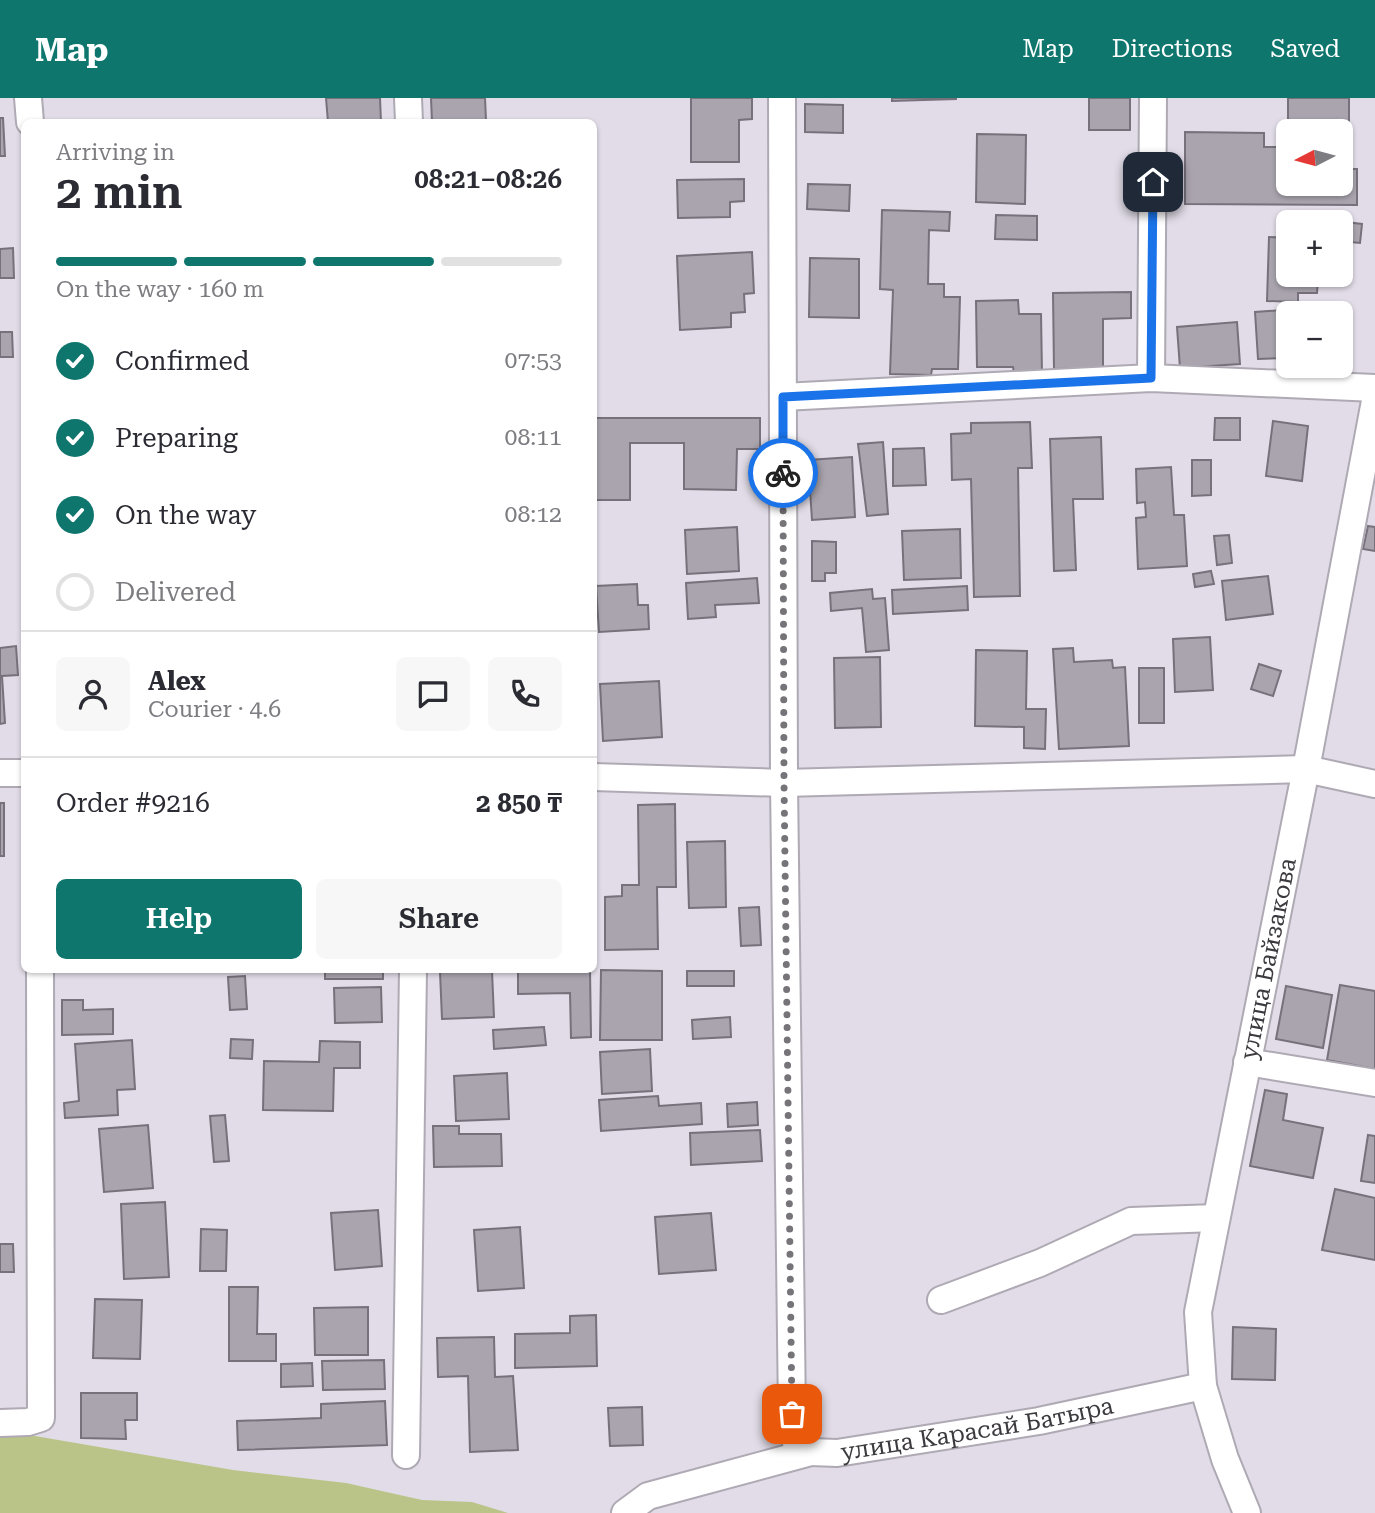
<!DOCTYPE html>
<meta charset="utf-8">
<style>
:root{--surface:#fff;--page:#f7f7f7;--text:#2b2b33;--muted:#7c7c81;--line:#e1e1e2;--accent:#0f766e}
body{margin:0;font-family:"Roboto Serif",serif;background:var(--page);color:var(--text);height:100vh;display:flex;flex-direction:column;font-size:26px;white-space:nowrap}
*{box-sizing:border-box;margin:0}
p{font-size:23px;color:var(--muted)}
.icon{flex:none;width:38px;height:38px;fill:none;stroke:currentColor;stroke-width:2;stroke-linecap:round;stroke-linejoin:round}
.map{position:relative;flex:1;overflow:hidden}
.panel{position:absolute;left:21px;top:21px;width:576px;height:854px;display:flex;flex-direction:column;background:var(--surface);border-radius:10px;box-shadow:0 2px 5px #0004}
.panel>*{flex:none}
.needle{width:46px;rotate:264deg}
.buttons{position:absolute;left:1276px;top:21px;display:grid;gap:14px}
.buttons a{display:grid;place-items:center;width:77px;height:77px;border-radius:10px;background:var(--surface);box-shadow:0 2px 5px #0004;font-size:35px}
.pin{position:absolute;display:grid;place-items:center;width:60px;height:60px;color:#fff;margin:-30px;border-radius:14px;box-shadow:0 4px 10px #0006}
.courier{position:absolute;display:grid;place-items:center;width:70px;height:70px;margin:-35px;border:5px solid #1a73e8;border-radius:50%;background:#fff;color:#222;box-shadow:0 2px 9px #0007}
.headline em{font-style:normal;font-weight:600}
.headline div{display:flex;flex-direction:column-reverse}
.headline{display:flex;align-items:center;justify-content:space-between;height:119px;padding:0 35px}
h1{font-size:46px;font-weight:600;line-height:52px}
.bar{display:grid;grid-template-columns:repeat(4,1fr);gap:10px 7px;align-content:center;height:84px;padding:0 35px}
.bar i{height:9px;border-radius:5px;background:var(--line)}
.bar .current{background:var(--accent)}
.bar p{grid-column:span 4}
.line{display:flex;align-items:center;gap:18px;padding:0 35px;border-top:2px solid var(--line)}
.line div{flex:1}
.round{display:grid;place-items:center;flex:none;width:74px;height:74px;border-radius:10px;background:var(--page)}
ol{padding:0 35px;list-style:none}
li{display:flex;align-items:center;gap:21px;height:77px}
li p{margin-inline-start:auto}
li .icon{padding:7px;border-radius:50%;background:var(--accent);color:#fff;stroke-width:4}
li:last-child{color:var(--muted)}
li i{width:38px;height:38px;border:4px solid var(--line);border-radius:50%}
.button{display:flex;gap:14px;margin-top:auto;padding:14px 35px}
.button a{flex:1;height:80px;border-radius:10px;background:var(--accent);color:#fff;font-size:28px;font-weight:600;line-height:80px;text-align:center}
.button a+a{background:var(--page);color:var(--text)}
header{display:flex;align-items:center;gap:42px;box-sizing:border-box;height:98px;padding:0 35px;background:var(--accent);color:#fff}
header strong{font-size:33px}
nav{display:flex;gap:38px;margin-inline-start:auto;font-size:24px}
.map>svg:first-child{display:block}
</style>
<header>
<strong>Map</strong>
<nav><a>Map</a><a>Directions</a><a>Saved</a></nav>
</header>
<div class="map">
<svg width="1375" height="1415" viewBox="0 0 1375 1415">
<rect width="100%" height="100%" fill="#e1dce7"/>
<path fill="#bbc488" d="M0,1332l233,40 113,13 76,17 50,2 36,11h-508z"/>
<path fill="#a9a4ae" stroke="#76717b" stroke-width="2" d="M326,0h54l1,24h-53z
M431,0h54l1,22 -54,2z
M691,0h61v21l-13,1v42h-48z
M892,0h64v1l-64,2z
M1089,0h41v32h-41z
M1288,0h61v27l-61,1z
M805,6l38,1v28l-38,-1z
M0,20h3l2,38h-5z
M1185,34l79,1v14h24v37h52v-15h17v36l-172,-1z
M977,36l49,1 -1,69 -49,-2z
M744,81v22l-14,1v15l-52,1 -1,-38z
M808,86l42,1 -1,26 -42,-2z
M882,112l68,2 -1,19 -20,-1 -1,54h16v13h16l-2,72h-26l-1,6 -41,-1 3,-84 -13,-1z
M996,117l41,1v24l-42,-1z
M1328,122l34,4 -2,19 -20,-2v-19z
M1269,139l19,1v37h48v6l-18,-1 -1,13h-19v9l-31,-1z
M13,150l1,30h-14v-29z
M752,154l2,41 -10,1 1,18 -14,1v14l-51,3 -3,-74z
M810,160l49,1v59l-50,-1z
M1131,194v26l-28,1v49l-49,1 -1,-76z
M1018,202l1,14h22l1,60h-28l-1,-7h-36l-1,-66z
M1282,212l3,48 -27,1 -3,-47z
M1237,224l3,42 -60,4 -3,-41z
M0,234h12l1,25h-13z
M593,320h167v31h-23l-1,41 -52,-1v-46h-54v57h-37z
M1215,320h25v22h-26z
M1273,323l35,5 -6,55 -36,-5z
M1030,324l2,46h-14l2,128 -46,1 -3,-118 -19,1 -1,-46 20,-1v-10z
M1101,339l2,62h-30l3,71 -22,1 -4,-132z
M883,344l5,72 -21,2 -9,-72z
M924,350l2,37 -33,1v-37z
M852,359l3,60 -43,3 -4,-60z
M1192,362h19v35l-19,1z
M1171,369l3,48h10l3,51 -49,3 -2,-51 10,-1 -1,-15 -8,1 -1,-34z
M1368,428l7,1v24l-12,-2z
M737,429l2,44 -52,3 -2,-44z
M960,431l1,49 -57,2 -2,-49z
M1229,437l3,28 -15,2 -3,-29z
M812,443l24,1v31h-11v8h-13z
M1211,473l3,13 -19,3 -2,-13z
M1268,478l5,38 -47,6 -4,-39z
M757,480l2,25 -44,2 1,12 -28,2 -2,-36z
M637,486l1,21h10l1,24 -50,3 -3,-46z
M967,488l1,24 -75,4 -1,-24z
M872,491l1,10 12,-1 4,52 -23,2 -4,-44 -31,3 -1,-18z
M1210,539l3,53 -38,2 -2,-53z
M16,548l2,29 -16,1 3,47 -5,1v-76z
M1073,550l1,14 38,-2 1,8 12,-1 4,79 -70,3 -6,-100z
M976,552l51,1 -1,58h20l-1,40 -21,-1v-21l-49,-1z
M880,559l1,70 -46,1 -1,-70z
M1259,566l22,7 -8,25 -22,-7z
M1139,570h25v55h-25z
M659,583l3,56 -59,4 -3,-57z
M0,705h4v53h-4z
M675,706l1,83h-19l1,62 -53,1v-53l17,-1v-11h17l-1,-80z
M725,743l1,66 -37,1 -2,-66z
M759,809l2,38 -20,1 -2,-38z
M325,872h58v9h-58z
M590,872l1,67 -20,1 -1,-45 -52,1v-23z
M601,872l61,1v69h-62z
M492,873l2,46 -52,2 -2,-47z
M687,873h47v15h-47z
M245,878l2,33 -17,1 -2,-33z
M1340,887l35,6v78l-48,-9z
M1286,888l46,9 -9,53 -47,-9z
M381,889l1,35 -47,1 -1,-35z
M62,902h21v10l30,-1v25l-51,1z
M730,919l1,20 -38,2 -1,-19z
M544,929l2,18 -52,4 -1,-19z
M231,941l22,1 -1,19 -22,-1z
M132,942l3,49 -18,1 1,25 -53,3 -1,-15 15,-2 -4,-57z
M320,943l40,1v26h-26l-1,43 -70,-1 1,-49 55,1z
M650,951l2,42 -50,3 -2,-42z
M507,975l2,46 -53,2 -2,-45z
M1265,992l22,4 -4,26 40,8 -10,50 -63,-12z
M658,998l1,10 42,-3 1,21 -101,7 -2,-31z
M757,1004l1,23 -30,2 -1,-23z
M225,1017l4,46 -15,1 -4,-46z
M148,1027l5,63 -49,4 -5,-63z
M433,1028h26v8h42l1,32 -68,1z
M760,1032l2,31 -71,4 -1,-32z
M1368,1037l7,1v47l-14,-2z
M1335,1091l40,9v62l-53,-10z
M165,1104l4,75 -45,2 -3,-75z
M378,1112l4,56 -47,4 -4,-57z
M711,1115l5,57 -57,4 -4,-57z
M520,1129l4,61 -46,3 -4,-61z
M201,1131l26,1 -1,41h-26z
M0,1146h13l1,28h-14z
M229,1189h29l-1,47h19v27h-47z
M95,1201l47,1 -2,59 -47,-1z
M368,1209v48h-53l-1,-47z
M596,1217l1,51 -82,2v-34l55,-1v-17z
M1233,1229l43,2 -1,51 -43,-1z
M494,1239l1,40 18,-1 5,74 -48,2 -2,-76 -30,1 -1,-39z
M384,1262l1,29 -62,1 -1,-29z
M312,1265l1,23 -32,1v-23z
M81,1295h56v27h-12l1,19 -45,-1z
M385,1303l2,44 -149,5 -1,-29 84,-3v-14z
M642,1309l1,38 -33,1 -2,-38z"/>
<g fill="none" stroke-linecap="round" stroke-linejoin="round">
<g stroke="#afa9b4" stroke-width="30">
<g id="minor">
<path d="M28,0l2,24"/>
<path d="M408,0l1,24"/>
<path id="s1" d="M782,0l2,685 8,631 4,29 15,9 26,1 202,-32 164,-35"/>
<path d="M1151,280l2,-280"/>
<path d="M783,299l368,-19 224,10"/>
<path d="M0,675h24"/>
<path d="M593,679l191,6 522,-14 69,15"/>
<path d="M1247,964l128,21"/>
<path d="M941,1202l99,-37 91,-42 85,-3"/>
<path d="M0,1325l28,-1 13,-4 -1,-448"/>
<path d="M406,1357l7,-485"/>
<path d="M625,1415l23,-17 163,-44"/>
<path id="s2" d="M1247,1415l-22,-54 -22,-73 -5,-74 108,-543 69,-368"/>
</g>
</g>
<use href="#minor" stroke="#fff" stroke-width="26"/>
</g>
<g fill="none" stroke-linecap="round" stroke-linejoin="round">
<path stroke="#767379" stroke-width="7" stroke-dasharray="0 12.6" d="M783,375l1,309 8,632"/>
<path stroke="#1a73e8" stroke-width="9" d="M783,375v-76l368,-19 2,-196"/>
</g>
<g text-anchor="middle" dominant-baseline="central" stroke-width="5" stroke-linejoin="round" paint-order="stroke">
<g font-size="24" fill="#3c3a3e" stroke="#eee9f4">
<text stroke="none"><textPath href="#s2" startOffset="569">улица Байзакова</textPath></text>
<text stroke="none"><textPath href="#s1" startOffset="1531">улица Карасай Батыра</textPath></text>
</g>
</g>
</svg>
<div class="buttons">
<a><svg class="needle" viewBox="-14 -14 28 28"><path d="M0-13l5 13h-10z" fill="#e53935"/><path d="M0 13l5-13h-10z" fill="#7c7c81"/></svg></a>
<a>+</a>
<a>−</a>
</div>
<div class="pin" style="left:792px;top:1316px;background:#ea580c"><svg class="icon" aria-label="bag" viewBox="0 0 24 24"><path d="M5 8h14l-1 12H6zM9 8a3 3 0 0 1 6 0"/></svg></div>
<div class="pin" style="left:1153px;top:84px;background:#1f2937"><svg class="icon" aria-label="home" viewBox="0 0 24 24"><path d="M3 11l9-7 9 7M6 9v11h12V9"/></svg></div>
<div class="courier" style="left:783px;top:375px"><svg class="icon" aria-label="bike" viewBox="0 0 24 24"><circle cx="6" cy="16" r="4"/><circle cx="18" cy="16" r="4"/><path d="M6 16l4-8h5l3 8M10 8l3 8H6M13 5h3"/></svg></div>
<section class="panel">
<div class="headline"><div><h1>2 min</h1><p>Arriving in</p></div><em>08:21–08:26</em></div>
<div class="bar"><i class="current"></i><i class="current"></i><i class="current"></i><i></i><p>On the way · 160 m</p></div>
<ol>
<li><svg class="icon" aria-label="check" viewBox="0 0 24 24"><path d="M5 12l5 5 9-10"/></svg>Confirmed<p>07:53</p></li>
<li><svg class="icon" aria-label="check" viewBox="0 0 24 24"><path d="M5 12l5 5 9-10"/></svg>Preparing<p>08:11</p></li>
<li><svg class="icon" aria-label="check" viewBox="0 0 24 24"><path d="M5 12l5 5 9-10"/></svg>On the way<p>08:12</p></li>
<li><i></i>Delivered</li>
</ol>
<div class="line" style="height:126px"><a class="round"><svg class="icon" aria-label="person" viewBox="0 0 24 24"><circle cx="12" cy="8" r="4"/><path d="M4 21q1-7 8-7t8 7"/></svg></a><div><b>Alex</b><p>Courier · 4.6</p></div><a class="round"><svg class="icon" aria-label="chat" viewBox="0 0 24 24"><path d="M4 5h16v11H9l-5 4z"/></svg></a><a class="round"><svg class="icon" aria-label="phone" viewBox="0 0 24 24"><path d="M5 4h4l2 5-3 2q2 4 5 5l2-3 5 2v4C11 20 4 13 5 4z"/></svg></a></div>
<div class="line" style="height:91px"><div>Order #9216</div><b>2 850 ₸</b></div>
<div class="button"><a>Help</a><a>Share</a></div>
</section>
</div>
